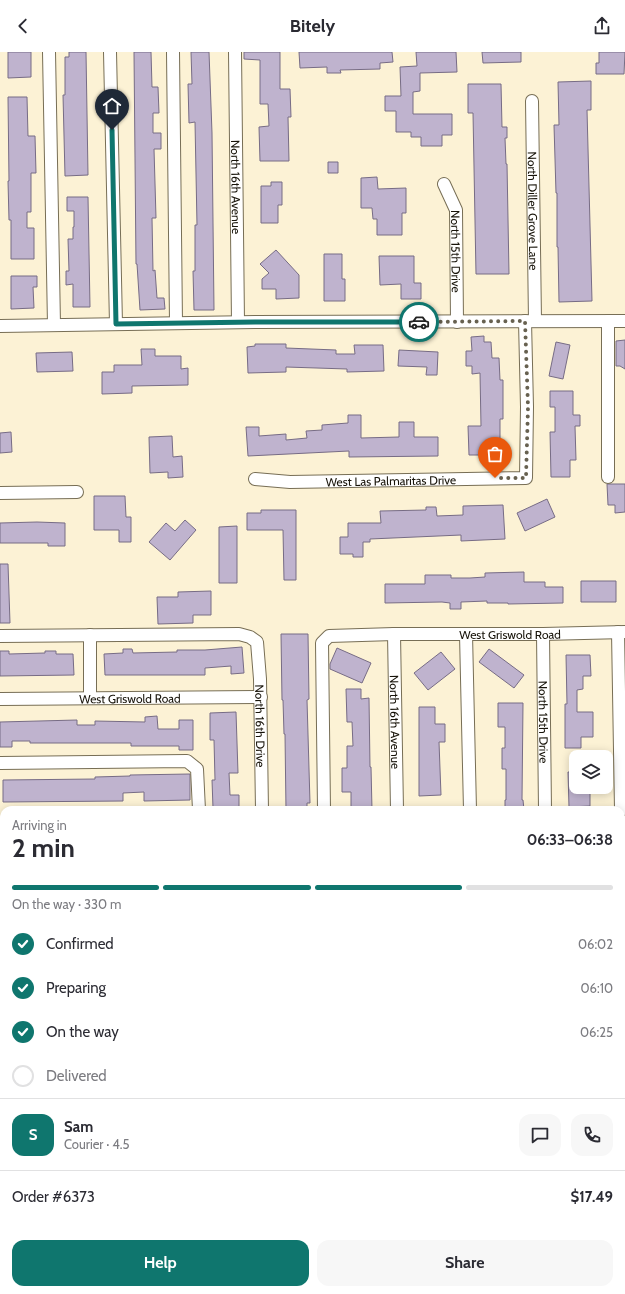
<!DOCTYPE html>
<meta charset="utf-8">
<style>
:root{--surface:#fff;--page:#f7f7f7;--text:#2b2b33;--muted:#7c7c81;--line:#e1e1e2;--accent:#0f766e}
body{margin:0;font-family:Cabin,sans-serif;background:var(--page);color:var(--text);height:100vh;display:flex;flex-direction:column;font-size:15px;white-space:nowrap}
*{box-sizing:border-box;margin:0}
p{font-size:13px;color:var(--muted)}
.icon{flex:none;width:22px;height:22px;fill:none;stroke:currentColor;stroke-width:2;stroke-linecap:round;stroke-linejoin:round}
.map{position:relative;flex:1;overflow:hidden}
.panel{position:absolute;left:0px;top:754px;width:625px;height:488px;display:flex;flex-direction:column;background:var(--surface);border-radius:12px 12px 0 0;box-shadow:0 2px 10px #0003}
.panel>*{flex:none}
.buttons{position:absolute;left:569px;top:698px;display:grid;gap:8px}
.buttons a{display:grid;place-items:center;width:44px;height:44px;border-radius:8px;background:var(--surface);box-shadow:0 2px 10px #0003;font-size:20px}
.pin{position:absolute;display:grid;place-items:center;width:34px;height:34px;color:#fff;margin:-41px -17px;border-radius:50% 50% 50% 0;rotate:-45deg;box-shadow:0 0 4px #0007}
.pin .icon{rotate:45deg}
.courier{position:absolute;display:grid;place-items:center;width:40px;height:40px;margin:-20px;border:3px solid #0f766e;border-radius:50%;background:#fff;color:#222;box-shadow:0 1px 5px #0007}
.headline em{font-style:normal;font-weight:700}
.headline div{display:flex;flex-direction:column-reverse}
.headline{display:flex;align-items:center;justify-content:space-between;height:68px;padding:0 12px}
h1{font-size:26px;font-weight:700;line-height:30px}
.bar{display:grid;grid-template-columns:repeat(4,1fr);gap:6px 4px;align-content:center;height:48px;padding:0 12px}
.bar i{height:5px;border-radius:3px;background:var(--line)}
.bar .selected{background:var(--accent)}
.bar p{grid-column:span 4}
.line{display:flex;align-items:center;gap:10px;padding:0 12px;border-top:1px solid var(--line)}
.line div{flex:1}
.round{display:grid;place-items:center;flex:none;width:42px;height:42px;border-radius:12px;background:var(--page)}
ol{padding:0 12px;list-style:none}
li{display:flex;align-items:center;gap:12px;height:44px}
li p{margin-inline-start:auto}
li .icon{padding:4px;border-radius:50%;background:var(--accent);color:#fff;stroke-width:4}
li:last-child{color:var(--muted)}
li i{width:22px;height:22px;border:2px solid var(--line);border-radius:50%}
.cta{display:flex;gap:8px;margin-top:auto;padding:8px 12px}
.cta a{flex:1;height:46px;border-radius:12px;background:var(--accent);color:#fff;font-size:16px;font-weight:700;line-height:46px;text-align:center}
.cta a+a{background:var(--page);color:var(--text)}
header{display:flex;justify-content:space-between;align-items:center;height:52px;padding:0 12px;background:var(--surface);font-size:18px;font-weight:700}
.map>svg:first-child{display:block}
</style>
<header><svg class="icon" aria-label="back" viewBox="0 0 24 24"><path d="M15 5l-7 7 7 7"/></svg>Bitely<svg class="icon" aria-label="share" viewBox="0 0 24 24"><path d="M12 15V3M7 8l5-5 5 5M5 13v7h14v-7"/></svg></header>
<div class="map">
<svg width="625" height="1242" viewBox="0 0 625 1242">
<rect width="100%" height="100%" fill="#fcf2d5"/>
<path fill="#bfb3ce" stroke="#776c85" d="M8,0h23v25l-23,1z
M69,0h17l2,123 -23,1 -2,-81h2v-38h4z
M134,0h17l1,35h6l1,26h-6v20h8v16h-7l2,69h-4l1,53 2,-1 2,28h7l1,11 -25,1 -3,-46h-1z
M191,0h18l3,81 2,177h-20l-1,-39h2v-46h2l-2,-103 -6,1 -1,-39h4z
M244,0h36v37h10l1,28h-3l1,44h-29l-1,-34 10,-1 -1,-22h-8v-44l-16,-1z
M299,0h93l1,10 -13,1v6l-40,1 1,3h-14v-6l-27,1z
M416,0h40l1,20 -37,1v18l-7,1v22h39v21h-10v11h-21v-9h-10v-5h-15v-21h-11v-15h16l-1,-29 17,-1z
M482,0h39v10l-38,1z
M599,0h26l-1,22h-28v-11h3z
M591,29v29h-4l5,191 -33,1 -1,-55h-1v-54h-1l-2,-68h5l-1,-43z
M468,32h33l1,43h5v11h-2l1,26h1l2,110h-33l-3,-161h-5z
M8,45h19l1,39h7l1,37h-5v39h-4v16h7v31h-23v-39h-2l-1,-39h1z
M328,110h10v11h-10z
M377,125l1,12 28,-1v25h-4v22h-25v-16h-4l-1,-11h-11v-30z
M271,130h11v23h-4v18h-17v-37h10z
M67,145h21l2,110h-17v-23l-7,1v-14h3l-1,-32h5v-12h1v-16h-7z
M276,198l23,25v23l-23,1v-10h-14v-10l7,-6 -9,-9z
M324,202h18v25h3v22h-21z
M379,204h35v27h7v16h-20v-15l-21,1z
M11,224h26v11h-4l1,21 -23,1z
M484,284v6h7l1,16h7l1,22h3v39h-3v43h-17v-7h-14l-1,-29h13l-1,-53 -8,1v-8h-6v-15h6l-1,-14z
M625,288v29l-5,-3h-4v-25z
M556,290l14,3 -7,34 -14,-3z
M255,292h31v4l50,2v4h19l-1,-9h29l1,26 -37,1v-3l-61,-2v5l-38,1 -1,-26 8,-1z
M141,297h14v7h26v13l7,-1v17l-56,1v7l-30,1v-22h12v-7h28z
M399,298l39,2 -1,23h-11l1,-8 -29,-1z
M72,300l1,19 -36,1 -1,-19z
M550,339h23v24h7v11h-5l1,34h-6v17h-19l-1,-45h5v-25h-5z
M348,363h13v23l38,-1v-15h15v15h24v19l-89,1v-6l-101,5 -2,-29h13v9l27,-2v6l21,-2 -1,-7 16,-1v-5l26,-2z
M11,380l1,20 -12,1v-20z
M172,384l1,21 9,-1 1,21 -15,1v-6l-18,1 -1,-36z
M607,432h18v28l-10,1v-8h-7z
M94,444h31l1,21h5v25h-12v-12h-25z
M547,447l8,18 -30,14 -8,-18z
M503,453l2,34 -44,2v-6l-91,4v3h-7v15h-10v-3h-13v-17h8v-14h33l-1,-12 46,-1v-3h10l1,9 26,-1v-9z
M261,458h35v70h-12l-1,-50h-36v-17h14z
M185,468l11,10 -26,30 -21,-18 17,-19 9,8z
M37,470l28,1v23h-17v-3h-48v-20z
M237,474v57h-18v-56z
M0,512h8l2,59h-10z
M524,520v10h21v5h18v16l-55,1v-1h-21v-2l-26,1v7h-11v-6l-8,-1 -57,1v-19h40v-9h26v3h19l15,-1v-4z
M581,529h35v21h-35z
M211,539v24h-18v8l-35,1 -1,-27h21v-5z
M281,582h27l1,65 -2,1 3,103h-3v7h-21l-1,-76h-1l-1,-34h-1z
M242,595l2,26 -13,1v-8l-26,2v7h-100l-1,-21 19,-1v-4h9l1,4 44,-1v-2h28z
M337,596l34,15 -9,20 -32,-14v-5z
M489,597l35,26 -10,13 -35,-26z
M0,599h9v3l36,-1v-2h11v3h17l1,21 -74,1z
M441,600l14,17 -27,21 -14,-17z
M566,603h24l1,21h-8v13l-6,1v22h16v25h-12v11h-16v-44h2z
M346,637h15v10l8,-1 1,69h1l1,43h-21v-18h-9v-24h5v-22h6l-1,-24h-5z
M498,651h25l-1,97h1l1,10h-19v-10h1v-31h-4v-21h3v-21h-7z
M419,655h16v17h10v18h-6l2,53 -22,1z
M236,660l2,61h-9l1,22h9v13h-26l-1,-28h3l-1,-40h-4v-27z
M157,664l1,13h21v-9h14v30h-14v-4h-48v-3h-101v-2h-18v6h-12v-25l77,-2v5h18v-4l50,1v-5z
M568,720h8v15h14v19l-21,1z
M190,722v26l-46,1v-9l-21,1v8l-120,1v-22l92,-1v-2l35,-1v-1z"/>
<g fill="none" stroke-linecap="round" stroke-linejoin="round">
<g stroke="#776e55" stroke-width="14">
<g id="minor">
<path d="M49,0l5,273"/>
<path d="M110,0l6,272"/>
<path d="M173,0l3,271"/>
<path id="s1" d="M235,0l3,270"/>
<path id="s2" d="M532,49l3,220"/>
<path id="s3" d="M444,132l12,26 1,112"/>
<path d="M608,269v156"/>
<path d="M0,274l255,-4 370,-1"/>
<path id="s4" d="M255,427l35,3 236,-4 1,-71 -2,-86"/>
<path d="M0,441l77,-1"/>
<path d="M618,580l3,178"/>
<path id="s5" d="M394,582l3,176"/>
<path d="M466,582l4,176"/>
<path id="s6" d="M543,582l2,176"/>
<path d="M90,583v63"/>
<path id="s7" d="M0,584l239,-2 11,3 7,5 3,37 2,131"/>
<path id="s8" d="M0,647l261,-2"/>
<path d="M0,711l187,-2 10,8 2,41"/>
<path id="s9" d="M324,758l-2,-167 7,-7 65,-2h149l82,-2"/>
<path d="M0,773h4"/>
<path d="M621,781l1,112"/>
<path d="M0,836h4"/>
<path d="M0,899h4"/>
<path d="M0,962h4"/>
<path d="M621,969h4"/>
<path d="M0,1025h4"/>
<path d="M621,1039h4"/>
<path d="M0,1089h4"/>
<path d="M0,1175h4"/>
<path d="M624,1195v27l1,5"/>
<path d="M28,1238v4"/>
<path d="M99,1238v4"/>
<path d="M176,1238v4"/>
<path d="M323,1238l1,4"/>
<path d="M335,1242v-4"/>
</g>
</g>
<g stroke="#fff" stroke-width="17">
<path id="major" d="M621,1195h4
M0,1200h4"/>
</g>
<use href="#minor" stroke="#fff" stroke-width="12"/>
<use href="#major" stroke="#fecec8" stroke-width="15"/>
</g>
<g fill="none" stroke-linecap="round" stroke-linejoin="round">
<path stroke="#676150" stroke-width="4" stroke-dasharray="0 7.2" d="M419,270l106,-1 3,86 -2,71h-31"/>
<path stroke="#0f766e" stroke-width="5" d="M112,78l4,194 139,-2h164"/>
</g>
<g text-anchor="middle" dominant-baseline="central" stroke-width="3" stroke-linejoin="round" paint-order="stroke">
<g font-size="12" fill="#171309" stroke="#fff">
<text stroke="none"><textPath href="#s1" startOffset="135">North 16th Avenue</textPath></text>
<text stroke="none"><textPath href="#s2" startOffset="110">North Diller Grove Lane</textPath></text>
<text stroke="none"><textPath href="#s3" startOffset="70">North 15th Drive</textPath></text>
<text stroke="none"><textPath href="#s4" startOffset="136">West Las Palmaritas Drive</textPath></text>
<text stroke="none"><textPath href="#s9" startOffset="358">West Griswold Road</textPath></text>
<text stroke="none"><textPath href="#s8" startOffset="130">West Griswold Road</textPath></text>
<text stroke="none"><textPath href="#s5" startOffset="88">North 16th Avenue</textPath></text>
<text stroke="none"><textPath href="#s6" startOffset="88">North 15th Drive</textPath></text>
<text stroke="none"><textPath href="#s7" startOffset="343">North 16th Drive</textPath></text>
</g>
</g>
</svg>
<div class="buttons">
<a><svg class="icon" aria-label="layers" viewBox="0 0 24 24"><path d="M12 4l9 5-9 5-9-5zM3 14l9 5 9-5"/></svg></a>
</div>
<div class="pin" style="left:495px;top:426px;background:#ea580c"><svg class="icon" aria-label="bag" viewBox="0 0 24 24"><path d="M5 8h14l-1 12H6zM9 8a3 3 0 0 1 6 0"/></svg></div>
<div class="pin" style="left:112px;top:78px;background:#1f2937"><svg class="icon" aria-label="home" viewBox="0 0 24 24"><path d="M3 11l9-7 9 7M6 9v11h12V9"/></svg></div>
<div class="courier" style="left:419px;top:270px"><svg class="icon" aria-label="car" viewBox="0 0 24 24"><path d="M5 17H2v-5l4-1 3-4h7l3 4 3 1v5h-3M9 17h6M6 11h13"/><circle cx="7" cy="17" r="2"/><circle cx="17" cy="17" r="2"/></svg></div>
<section class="panel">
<div class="headline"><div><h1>2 min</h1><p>Arriving in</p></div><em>06:33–06:38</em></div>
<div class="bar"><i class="selected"></i><i class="selected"></i><i class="selected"></i><i></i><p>On the way · 330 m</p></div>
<ol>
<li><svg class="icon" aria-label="check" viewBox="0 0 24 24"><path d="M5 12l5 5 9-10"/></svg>Confirmed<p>06:02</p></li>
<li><svg class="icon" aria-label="check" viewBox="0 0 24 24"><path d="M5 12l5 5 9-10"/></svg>Preparing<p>06:10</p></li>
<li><svg class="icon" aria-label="check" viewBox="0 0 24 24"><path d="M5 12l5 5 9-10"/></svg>On the way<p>06:25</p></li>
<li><i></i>Delivered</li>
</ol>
<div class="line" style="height:72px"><b class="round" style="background:var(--accent);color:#fff">S</b><div><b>Sam</b><p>Courier · 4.5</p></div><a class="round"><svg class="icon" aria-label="chat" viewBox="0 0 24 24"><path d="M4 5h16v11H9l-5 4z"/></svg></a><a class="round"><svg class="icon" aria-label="phone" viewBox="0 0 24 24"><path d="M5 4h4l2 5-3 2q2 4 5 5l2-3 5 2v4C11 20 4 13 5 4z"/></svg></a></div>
<div class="line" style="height:52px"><div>Order #6373</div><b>$17.49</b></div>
<div class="cta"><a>Help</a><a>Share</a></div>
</section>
</div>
